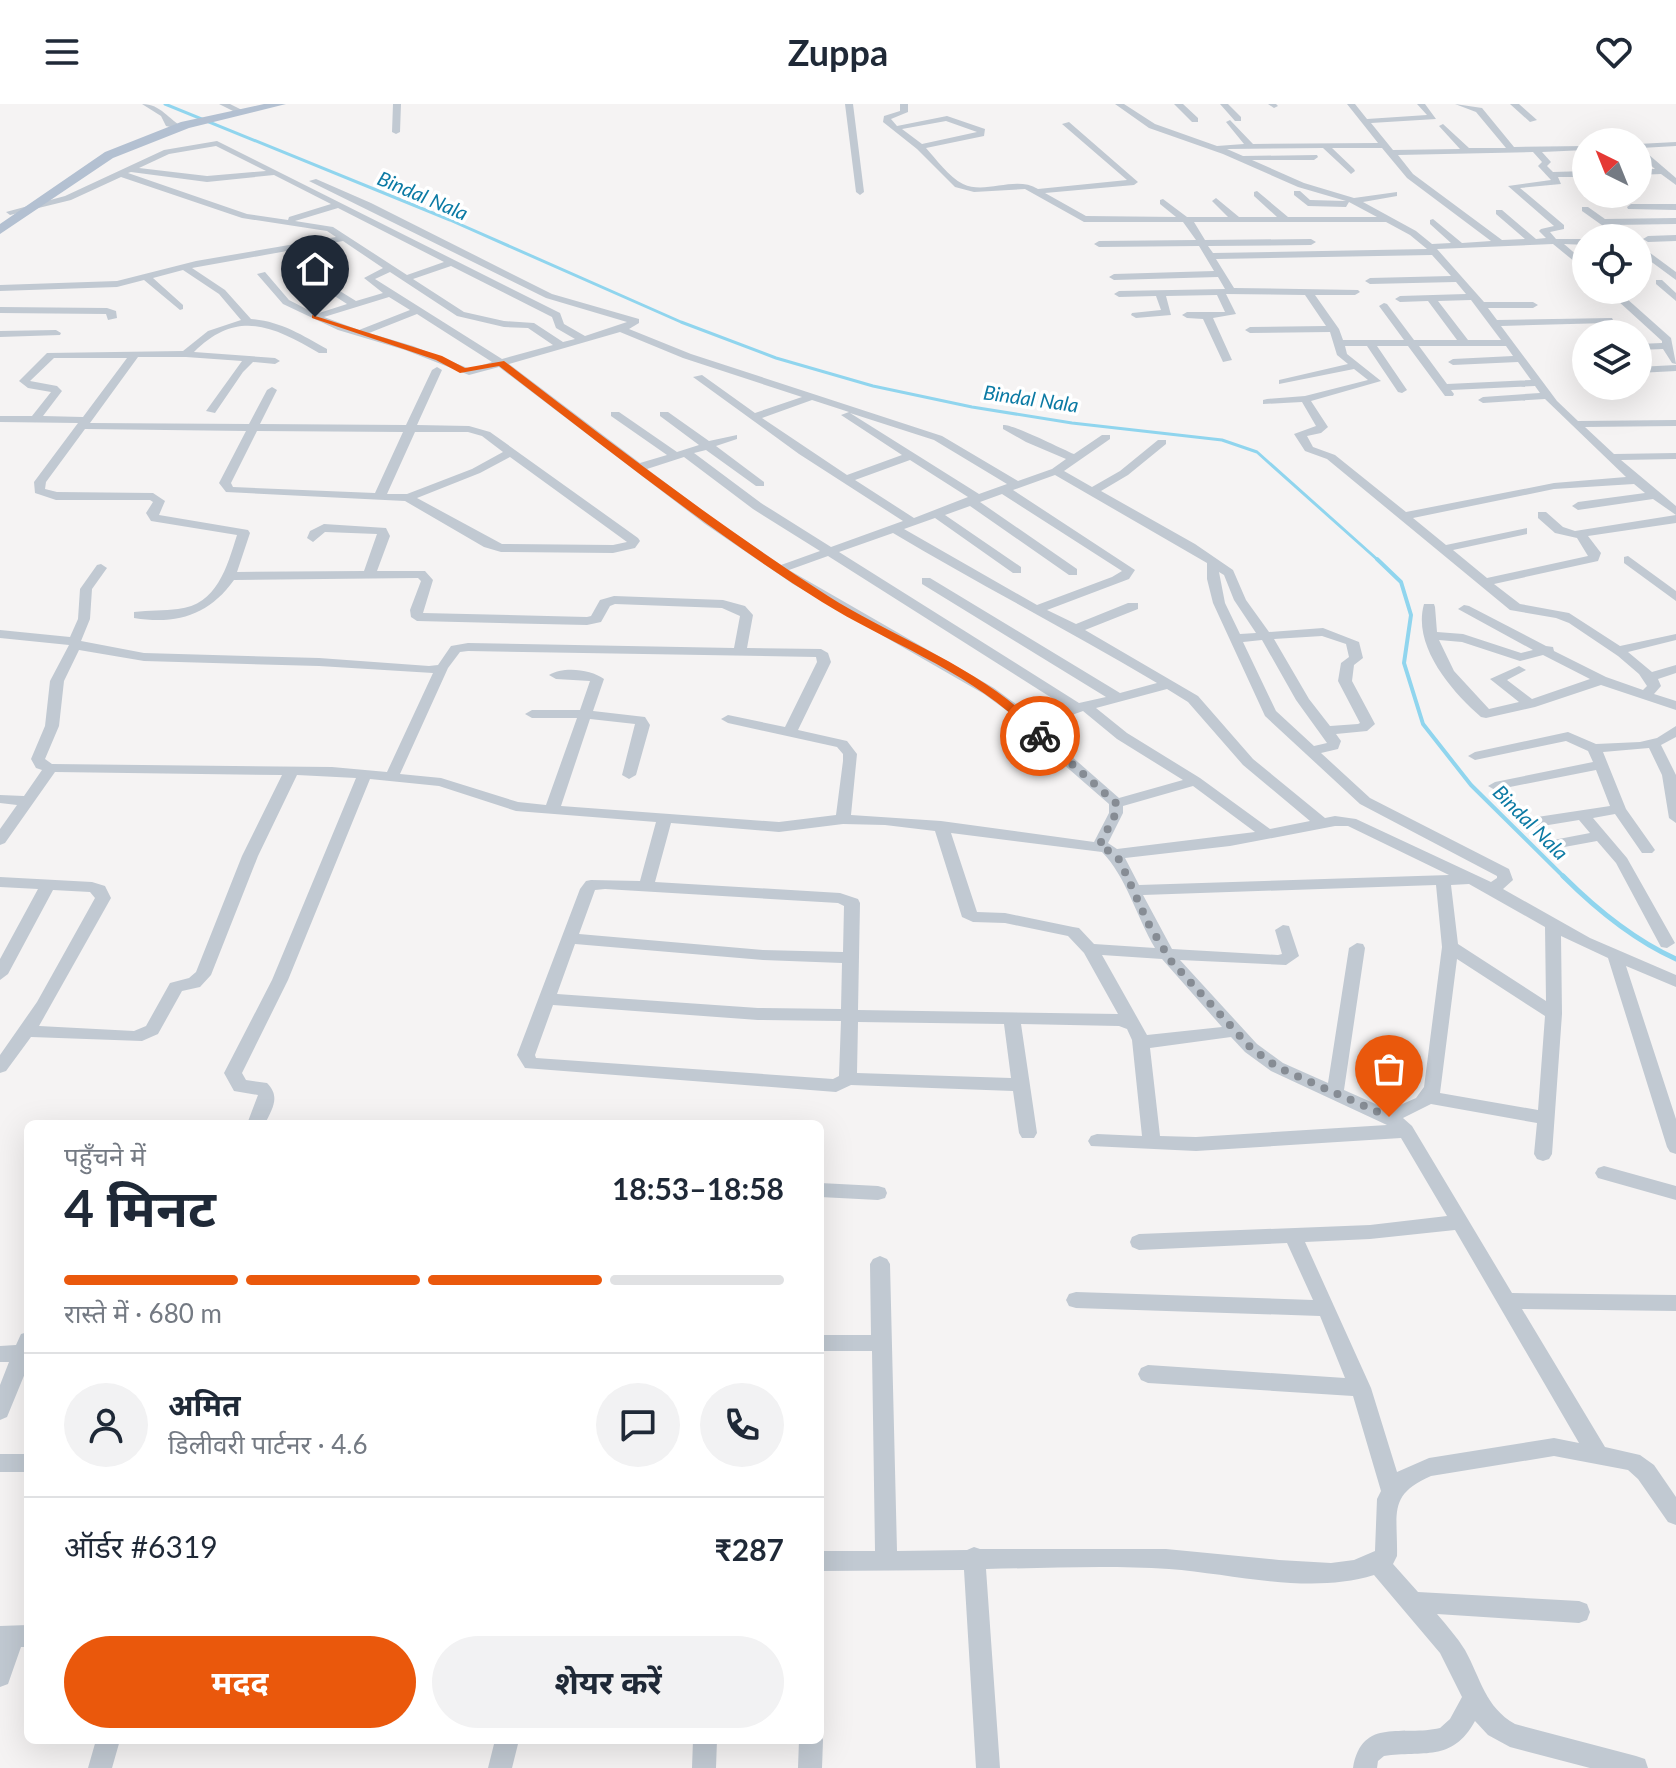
<!DOCTYPE html>
<html lang="hi">
<meta charset="utf-8">
<style>
:root{--surface:#fff;--page:#f2f2f3;--text:#1f2937;--muted:#747a83;--line:#e0e1e3;--accent:#ea580c}
body{margin:0;font-family:Lato,"Noto Sans Devanagari",sans-serif;background:var(--page);color:var(--text);height:100vh;display:flex;flex-direction:column;font-size:30px;white-space:nowrap}
*{box-sizing:border-box;margin:0}
p{font-size:26px;color:var(--muted)}
.icon{flex:none;width:44px;height:44px;fill:none;stroke:currentColor;stroke-width:2;stroke-linecap:round;stroke-linejoin:round}
.map{position:relative;flex:1;overflow:hidden}
.drawer{position:absolute;left:24px;top:1016px;width:800px;height:624px;display:flex;flex-direction:column;background:var(--surface);border-radius:12px;box-shadow:0 8px 32px #0002}
.drawer>*{flex:none}
.needle{width:52px;rotate:317deg}
.controls{position:absolute;left:1572px;top:24px;display:grid;gap:16px}
.controls a{display:grid;place-items:center;width:80px;height:80px;border-radius:50%;background:var(--surface);box-shadow:0 8px 32px #0002;font-size:40px}
.pin{position:absolute;display:grid;place-items:center;width:68px;height:68px;color:#fff;margin:-82px -34px;border-radius:50% 50% 50% 0;rotate:-45deg;box-shadow:0 0 8px #0007}
.pin .icon{rotate:45deg}
.courier{position:absolute;display:grid;place-items:center;width:80px;height:80px;margin:-40px;border:6px solid #ea580c;border-radius:50%;background:#fff;color:#222;box-shadow:0 2px 10px #0007}
.overview em{font-style:normal;font-weight:700}
.overview div{display:flex;flex-direction:column-reverse}
.overview{display:flex;align-items:center;justify-content:space-between;height:136px;padding:0 40px}
h1{font-size:52px;font-weight:700;line-height:60px}
.bar{display:grid;grid-template-columns:repeat(4,1fr);gap:12px 8px;align-content:center;height:96px;padding:0 40px}
.bar i{height:10px;border-radius:6px;background:var(--line)}
.bar .active{background:var(--accent)}
.bar p{grid-column:span 4}
.line{display:flex;align-items:center;gap:20px;padding:0 40px;border-top:2px solid var(--line)}
.line div{flex:1}
.round{display:grid;place-items:center;flex:none;width:84px;height:84px;border-radius:42px;background:var(--page)}
.primary-button{display:flex;gap:16px;margin-top:auto;padding:16px 40px}
.primary-button a{flex:1;height:92px;border-radius:48px;background:var(--accent);color:#fff;font-size:32px;font-weight:700;line-height:92px;text-align:center}
.primary-button a+a{background:var(--page);color:var(--text)}
header{display:flex;justify-content:space-between;align-items:center;height:104px;padding:0 40px;background:var(--surface);font-size:36px;font-weight:700}
.map>svg:first-child{display:block}
</style>
<header><svg class="icon" aria-label="menu" viewBox="0 0 24 24"><path d="M4 6h16M4 12h16M4 18h16"/></svg>Zuppa<svg class="icon" aria-label="heart" viewBox="0 0 24 24"><path d="M12 20l-8-8c-3-5 5-10 8-4 3-6 11-1 8 4z"/></svg></header>
<div class="map">
<svg width="1676" height="1664" viewBox="0 0 1676 1664">
<rect width="100%" height="100%" fill="#f5f3f3"/>
<g fill="none" stroke-linecap="round" stroke-linejoin="round">
<path stroke="#90d5ee" stroke-width="3" d="M165,0l285,116 231,102 95,36 97,28 99,21 100,16 150,17 35,12 122,109"/>
<path stroke="#90d5ee" stroke-width="4" d="M1377,455l24,23 10,33 -7,48 19,61 48,61 94,93"/>
<path stroke="#90d5ee" stroke-width="5" d="M1563,772c33,33 71,64 113,83"/>
<path fill="#c1c9d2" fill-rule="evenodd" d="M142,0c19,0 27,16 41,23l-4,2 -13,-3 -5,-10z
M219,0h11l12,6 -7,2z
M393,0h8l-1,28 -4,2 -4,-2z
M845,0h8l11,88 -4,3 -4,-3z
M900,0h8v8l-17,7 6,7 50,-10 38,13 -1,7 -58,12c10,11 23,29 37,36 23,11 52,-9 75,5l89,-9 -65,-56 7,-2 69,60 -4,3 -89,8 41,23 90,1 -16,-13v-4l3,-1 24,18h41l-16,-16 4,-3 23,19h38l-23,-21v-4l3,-1 31,26h89l-28,-15 -3,5 -38,-1 -14,-11v-4h6l10,9 36,1 -48,-14 -75,-33 -74,-26 -34,-24h9l31,20 62,22 27,-2 -18,-22 4,-2 23,24 125,-1 -31,-39h8l12,15 60,-4 -10,-11h8l11,15 -65,4 22,27 67,-1 -21,-23 4,-2 26,24h37l-30,-36 -21,-8 27,4 32,39 72,-1v4l-44,2 9,10 -4,4 6,6 33,-1v6h-28l3,7 -41,4 44,37v4l-14,3 6,7h30v6l-22,-1 22,19v8l-33,-27 -116,5 47,53h49l5,3 -5,3h-45l9,12 115,-2 1,2 -5,3 -107,3 56,75 21,20 98,-1v6l-91,1 29,27 62,-1v6l-55,1 55,46v17l-88,13 13,17 -3,8 -104,23 26,20 49,9 51,33 56,-12v6l-48,12 24,20 24,-7v8l-18,6 3,7 -7,8 22,7v9l-75,-25 -66,22 -49,11 -5,-1c-29,-25 -69,-71 -57,-113h10l1,3 2,25 26,2 58,19 12,-3 -75,-41 6,-4 5,1 77,40 7,1 1,4 52,26 37,13 4,-4 -8,-12 -21,-18 -49,-33 -13,-5 -46,-8 -183,-151 -22,-8 -11,-17 22,-8 -14,-24 -39,2v-4l4,-1 38,-3 63,-16 -14,-11 -75,15v-4l69,-16 -11,-9 -7,-23 -80,1 -5,-3 5,-3 76,-1 -21,-31 -79,-1 10,20 -23,4 19,42 -9,2 -20,-43 -16,-1 -5,-3 5,-3h38l-8,-17 -51,1 5,19 -35,3 -5,-3 1,-2 29,-3 -5,-14 -37,1 -5,-3 5,-3 106,-2 -7,-12 -104,3 -5,-3 5,-3 100,-3 -15,-25 -100,1 -5,-3 5,-3 97,-1 -13,-18h-99l-59,-33 -51,3 -19,-5 -38,-38 -34,-27 1,-6 16,-5zM946,17l31,11 -55,12 -20,-15zM1323,44l28,26 4,-3 -1,-2 -22,-21h50l25,30 84,63 -29,2 -29,-24 -3,1v4l21,19 -19,1 -16,-13 -53,-29 34,-6v-4l-43,6 -50,-15 -52,-23h62l4,-3 -1,-2 -74,1 -16,-7zM1533,48l9,10 -4,4 13,14 -43,6 46,40 -13,3 -2,2 7,7 -10,1 -34,-29h-6v4l29,25 -23,1 -89,-66 -15,-19zM1194,118h192l24,13 17,14 -214,4 -5,-7 103,-1 5,-3 -5,-3 -106,1zM1432,151l19,21 -81,2 -5,3 5,3 86,-2 10,12 -66,2 -5,3 5,3 28,-1 29,39h-43l-27,-36 -3,-1 -5,3 25,34h-61l-4,-11 -24,-34h40l5,-3 -2,-2 -124,-2 -18,-29zM1471,196l30,40h-33l-30,-39zM1345,242h22l31,46 4,1 5,-3 -30,-44h31l37,50h8l1,-2 -3,-4 84,-4 5,7 -57,4 -5,3 5,3 62,-4 81,78 -72,6 -148,29 -71,-57 -22,-8 -6,-11 14,-3 7,-6 -17,-26 70,-20 -34,-27zM1419,242h87l7,10 -60,3 -5,3 5,3 65,-3 13,18 -84,4zM1634,380l11,9 -67,9 -6,4 6,4 75,-11 23,16 -101,16 -12,-4 -17,-15h-8v6l17,15 22,5 11,18 -101,22 -34,-28 74,-16v-6l-81,17 -33,-27 141,-29zM1439,536l23,2 58,19 23,-6 47,24 -58,20 -25,-19 19,-10 -7,-4 -29,13 29,23 -30,7 -35,-38z
M1174,0h9l15,14v4h-6z
M1220,0h8l13,13v4h-6z
M1268,0h8l2,2 -4,2z
M1510,0h9l18,16 -7,2z
M217,37l343,172 4,11 21,12 42,-14 -81,-24 -237,-117 7,-2 55,24 181,91 87,25v4l-10,6 62,25 251,82 76,45 34,-12 14,-10 -40,-17 -23,-13v-4c10,-1 57,23 71,29l28,-19h8v4l-46,32 28,16 28,-16 38,-31h8v4l-38,31 -27,16 94,53 38,26 13,30 23,32 54,-4 36,14 4,16 -9,7 -2,16 23,43 -8,7 -31,3 5,7 -3,8 -17,4 49,45 139,71 4,11 -10,9 87,49 86,37v12l-50,-21 50,153v35l-6,-2 -3,-5 -59,-189 -47,-22 1,78 -10,140 -3,5 -6,2 -6,-2 -3,-5 3,-31 -106,-19 -28,14 9,8 100,167 164,2v16l-154,-2 83,138 35,8 14,10 22,32v28l-8,-3 -30,-43 -10,-9 -74,-14 -123,20c-44,19 -33,38 -34,80l-4,8 25,28 161,9 8,3 3,8 -3,8 -8,3 -142,-9c10,12 20,23 28,36 16,29 20,57 50,74l121,32 9,3 3,9h-58l-80,-21 -22,-12 -13,-14c-23,42 -52,29 -91,35l-6,5 -1,7h-24c9,-52 50,-31 87,-40l10,-9 12,-22 -22,-44 -66,-78c-65,20 -139,-1 -205,-6 -61,-4 -122,-1 -183,0l14,199h-24l-12,-198 -144,1v-20h55l-3,-200h-52v-16h51l-1,-71 3,-5 7,-3 7,3 3,5 7,287 70,-1 7,-3 6,2h186l113,11 52,3 23,-3 21,-9 2,-52 4,-8 -28,-95 -205,-13 -7,-3 -3,-6 3,-6 7,-3 197,13 -25,-62 -244,-8 -7,-2 -3,-6 3,-6 7,-2 237,8 -26,-57 -148,7 -7,-3 -2,-5 2,-5 7,-3 231,-9 77,-9 -46,-78 -205,13 -105,-5 -3,-5 3,-5 6,-2 45,2 -10,-96 -5,-11 -8,-3 -98,-2 16,109 -3,5h-12l-3,-5 -6,-42 -162,-6 -15,7 -311,-24 -8,-13 63,-166 6,-8 5,-1 49,1 16,-59 -140,-11 -77,-25 -69,-7 -82,201 -46,93 4,7 21,3c14,14 5,26 -2,41h-18l11,-29 -24,-4 -10,-18 48,-93 84,-202 -59,-3 -39,81 -47,119 -11,12 -18,4 -24,43 -16,7 -111,-4 -25,34 -6,2v-18l37,-53 58,-104 -5,-6 -37,-2 -45,84 -8,6v-21l38,-70 -38,-2v-10l92,5 13,4 6,12 -72,128 95,5 12,-5 24,-43 19,-5 7,-6 46,-116 40,-81 -227,-3 -50,71 -5,2v-16l17,-24 -17,-2v-8l24,1 18,-26 -6,-2 -5,-9 14,-33 5,-45 19,-36 -69,-7v-8l70,7 8,-18 2,-30 17,-24 4,-1 6,4 -15,21 -2,30 -9,22 63,12 175,5 110,8 9,-1 13,-19 17,-3 266,5 6,-32 -18,-8 -107,-4 -5,2 -9,16 -14,3 -170,-4 -6,-4 -1,-7 11,-29 -3,-3 -184,2c-25,35 -57,45 -100,38v-6c15,-2 30,-1 44,-3 39,-4 49,-42 59,-74l-86,-14 -5,-8 7,-11 -3,-2h-94l-21,-7 -1,-11 44,-59 -78,-1v-6h32l19,-24 -23,-4 -9,-7 28,-28 136,-2 25,-20 33,-11 -22,-26 -36,-24 -30,8 30,27v4l-3,1 -36,-30 -27,7 -117,4v-6l117,-4 79,-20 140,-24 -9,-6 -85,-13 -121,-41 -50,23 -61,15 -4,-3 59,-16 99,-46zM216,42l50,25 -59,5 -68,-8 30,-14zM131,68l76,10 67,-7 57,29 -42,13 -1,3 -41,-6 -119,-41zM338,104l106,54 -37,13 -74,-48 -38,-6zM343,137l40,27 -19,10 19,15 -27,8 -34,-21h-6v4l31,20 -31,10 -27,-14 -24,-28 -8,2 26,30 55,26 67,20 64,25 30,-8 206,157 88,60 191,110 26,19 21,23 78,68v9l-15,29 -153,-21 -90,-6 6,-61 -10,-13 -49,-11 33,-68 -3,-9 -7,-4 -74,-1 6,-33 -8,-9 -22,-6 -109,-4 -14,4 -9,16 -4,1 -164,-4 10,-33 -8,-9h-48l13,-35 -4,-8 -62,-4 -14,7 -3,7 6,4 12,-10 52,2 -13,37 -127,1 13,-39 -2,-3 -89,-15 6,-14 -12,-8 -96,-1 -12,-3 1,-7 39,-53 161,2 -27,52 7,9 179,9 79,46 17,5 112,1 22,-5 5,-7 -2,-3 -148,-106 -21,-6 -52,-1 25,-55 -5,-3 -5,3 -26,55 -146,-1 17,-34 -5,-3 -5,3 -18,34 -159,-1 48,-66h48l56,4 -36,50 9,2 28,-41 10,-10 22,2 5,-3 -5,-3 -81,-6c44,-44 80,-25 125,1h8v-4c-25,-14 -47,-28 -76,-30l-26,-29 -33,-22zM451,162l101,51 4,11 19,11 -12,3 -29,-19 -30,-2 -40,-9 -51,-33zM390,168l67,44 47,11 24,1 25,17 -51,14 -127,-80zM389,193l21,13 -51,20 -35,-13zM417,210l75,48 -22,7 -57,-23 -44,-13zM620,228l63,26 119,39 -47,16 -53,-38 -9,2 106,77 104,67 -72,26 -70,-44 -67,-50 12,-3 50,36h8v-4l-48,-36 21,-7v-4l-28,6 -41,-29h-8v4l39,29 -22,7 -58,-40h-8v4l56,39 -27,8 -131,-99zM54,254h73l-44,59 -40,-1 19,-25 -5,-5 -27,-5zM812,296l37,12 -8,3 61,40 -55,20 -85,-57zM850,309l84,27 73,44 -28,10zM257,327l146,1 -28,61 -142,-6 -2,-4zM415,328h53l14,4 21,16 -31,17 -65,25h-20zM510,353l117,85 -14,3 -111,-1 -85,-46 63,-25zM684,353l69,52 67,42 -39,14 -68,-47 -66,-49zM910,356l58,37 -54,21 -59,-38zM1055,371l152,88v16l6,24 52,113 95,88 137,72v2l-6,4 -135,-63 -21,-3 -10,2 -72,-59 -55,-63 -113,-66 53,-21v-6h-10l-52,21 -29,-14 82,-31 6,-9 -122,-80zM1002,390l120,77 -10,6 -75,28 -133,-76 31,-11 78,55h8v-6l-76,-52 25,-9 99,69h8v-6l-97,-67zM893,429c87,52 177,98 264,150l-37,10 -190,-115h-8v6l184,113 -27,6 -240,-151zM828,452l238,151 -35,13 -11,-13 -26,-19 -205,-118zM1219,468l5,3 10,25 22,33 -16,1 -15,-31zM1322,532l24,8 3,13 -8,6 -3,18 22,42 -2,1 -28,2 -21,-27 -35,-60zM1262,536l34,60 31,43 -13,3 -38,-35 -33,-69zM79,546l65,11 175,5 114,7 -46,99 -55,-5 -280,-3 -7,-5 14,-33 5,-45zM468,547l348,6 1,5 -32,65 -57,-12 -7,4 7,4 109,24 6,7v7l-7,54 -57,7 -218,-16 29,-87 45,5 -13,51 7,4 7,-4 14,-50 -5,-8 -52,-6 11,-32c-13,-10 -41,-13 -55,-4l7,4 34,2 -10,29h-48l-7,4 7,4h45l-31,87 -28,-3 -77,-24 -41,-4 48,-106 12,-16zM1167,585l21,13 55,63 67,56 -40,8 -70,-51 -73,-45 -31,-25zM1083,607l34,28 66,41 -64,18 -81,-71zM1193,682l62,46 -138,17 -9,-6 15,-30v-7zM671,719l108,9 64,-8 42,1 50,6 27,86 11,5 32,1 63,13 16,17 34,61 -260,-4 2,-107 -2,-4 -18,-6 -185,-11zM1335,722h13l101,49 -310,10 -14,-27 105,-12zM951,729l151,19c24,24 35,66 53,96l-61,-4 -15,-16 -6,-1 -68,-14 -28,-1zM1469,780l76,43 1,74 -88,-57 -7,-59zM1436,781l6,62 -18,140 -8,11 -27,12 -45,-20 21,-142 -2,-4 -6,-1 -8,5 -21,135 -45,-20 -26,-19 -77,-84 106,5 13,-9 -10,-30 -6,-1 -8,5 7,24 -4,1 -106,-6 -29,-54zM605,785l233,14 6,3 -1,46 -80,-2 -184,-16 16,-44zM575,840l188,16 79,3 -1,46 -83,-1 -201,-14zM1102,851l60,4 60,68 -75,8zM1457,855l88,57 -7,94 -98,-17zM553,901l205,15 83,1 -2,55 -6,3 -297,-21 -1,-3zM858,918l146,2 7,54 -154,-5zM1231,933l14,15 26,19 116,54 -191,12 -36,-1 -10,-88zM1455,1126l124,213 -25,-5 -125,20 -32,14 -26,-84 -66,-146 65,-3z
M1676,38v4l-35,2 35,30v7l-15,-11 -23,1v-6h17l-17,-15v-10z
M1631,100h45v6l-48,-1 -1,-2z
M1582,103h6l17,12 71,-1v6l-63,1 18,13h-11l-38,-27z
M1676,131v6l-28,1 -5,-3 5,-3z
M1638,140l38,28v8l-38,-28z
M1656,176h6l14,13v8l-20,-17z
M1606,186h11l54,48 5,26 -4,-1 -9,-14 -25,1v-6l24,-1v-2z
M0,203l107,1 9,3 1,7 -9,2 -2,-6 -106,-1z
M56,226l5,3 -1,2 -60,2v-6z
M1676,261v6l-38,2v-6z
M1628,452l48,35v10l-52,-38v-6z
M1676,622v11l-15,8 15,30v48l-7,-5 -7,-43 -13,-27 -46,4 23,57 29,41 -3,3h-10l-27,-39 -22,4 34,40 48,85 -8,5 -6,-1 -45,-84 -19,-22 -49,9 -5,-2 -3,-3 3,-3 47,-9 -11,-13 -55,9 -7,-5 7,-5 86,-13 -14,-36 -101,20 -7,-4 7,-4 98,-20 -5,-11 -22,-10 -91,19 -7,-4 7,-4 93,-20 28,12 44,-2 17,-4z
M1604,1062l72,20v14l-78,-22 -3,-5 3,-5z
M820,1079l58,3 7,2 2,5 -2,5 -7,2 -58,-3z
M28,1228v34l-21,51 -7,3v-35l9,-23h-9v-16l16,-1 5,-11z
M0,1350h28v18h-28z
M28,1521v22h-7l-13,37 -8,3v-61z
M820,1629l3,7 -1,28h-24l1,-28h21z
M96,1636h24l-8,28h-24z
M495,1636h24l-7,28h-24z
M693,1636h24l-1,28h-24z"/>
<path fill="#b3c0d1" fill-rule="evenodd" d="M264,0h22l-97,24 -76,30 -113,76v-10l105,-72 76,-30z"/>
</g>
<path fill="#ea580c" d="M312,211l130,41 23,12 39,-7c106,81 211,162 324,235 67,43 168,77 217,140l-10,2c-55,-63 -142,-92 -213,-136 -113,-71 -217,-155 -323,-236l-39,7 -24,-13 -124,-42z"/>
<g fill="none" stroke-linecap="round" stroke-linejoin="round">
<path stroke="#868c94" stroke-width="8" stroke-dasharray="0 14.4" d="M1040,632l76,67v10l-17,33 16,8 5,7 28,62 23,38 80,87 26,19 112,50"/>
</g>
<g text-anchor="middle" dominant-baseline="central" stroke-width="7" stroke-linejoin="round" paint-order="stroke">
<g font-size="20" font-style="italic" fill="#0b7aa4" stroke="#fff">
<text transform="translate(423 91) rotate(23)">Bindal Nala</text>
<text transform="translate(1031 294) rotate(8)">Bindal Nala</text>
<text transform="translate(1531 718) rotate(45)">Bindal Nala</text>
</g>
</g>
</svg>
<div class="controls">
<a><svg class="needle" viewBox="-14 -14 28 28"><path d="M0-13l5 13h-10z" fill="#e53935"/><path d="M0 13l5-13h-10z" fill="#747a83"/></svg></a>
<a><svg class="icon" aria-label="locate" viewBox="0 0 24 24"><circle cx="12" cy="12" r="6"/><path d="M12 2v4M12 18v4M2 12h4M18 12h4"/></svg></a>
<a><svg class="icon" aria-label="layers" viewBox="0 0 24 24"><path d="M12 4l9 5-9 5-9-5zM3 14l9 5 9-5"/></svg></a>
</div>
<div class="pin" style="left:1389px;top:1013px;background:#ea580c"><svg class="icon" aria-label="bag" viewBox="0 0 24 24"><path d="M5 8h14l-1 12H6zM9 8a3 3 0 0 1 6 0"/></svg></div>
<div class="pin" style="left:315px;top:213px;background:#1f2937"><svg class="icon" aria-label="home" viewBox="0 0 24 24"><path d="M3 11l9-7 9 7M6 9v11h12V9"/></svg></div>
<div class="courier" style="left:1040px;top:632px"><svg class="icon" aria-label="bike" viewBox="0 0 24 24"><circle cx="6" cy="16" r="4"/><circle cx="18" cy="16" r="4"/><path d="M6 16l4-8h5l3 8M10 8l3 8H6M13 5h3"/></svg></div>
<section class="drawer">
<div class="overview"><div><h1>4 मिनट</h1><p>पहुँचने में</p></div><em>18:53–18:58</em></div>
<div class="bar"><i class="active"></i><i class="active"></i><i class="active"></i><i></i><p>रास्ते में · 680 m</p></div>
<div class="line" style="height:144px"><a class="round"><svg class="icon" aria-label="person" viewBox="0 0 24 24"><circle cx="12" cy="8" r="4"/><path d="M4 21q1-7 8-7t8 7"/></svg></a><div><b>अमित</b><p>डिलीवरी पार्टनर · 4.6</p></div><a class="round"><svg class="icon" aria-label="chat" viewBox="0 0 24 24"><path d="M4 5h16v11H9l-5 4z"/></svg></a><a class="round"><svg class="icon" aria-label="phone" viewBox="0 0 24 24"><path d="M5 4h4l2 5-3 2q2 4 5 5l2-3 5 2v4C11 20 4 13 5 4z"/></svg></a></div>
<div class="line" style="height:104px"><div>ऑर्डर #6319</div><b>₹287</b></div>
<div class="primary-button"><a>मदद</a><a>शेयर करें</a></div>
</section>
</div>
